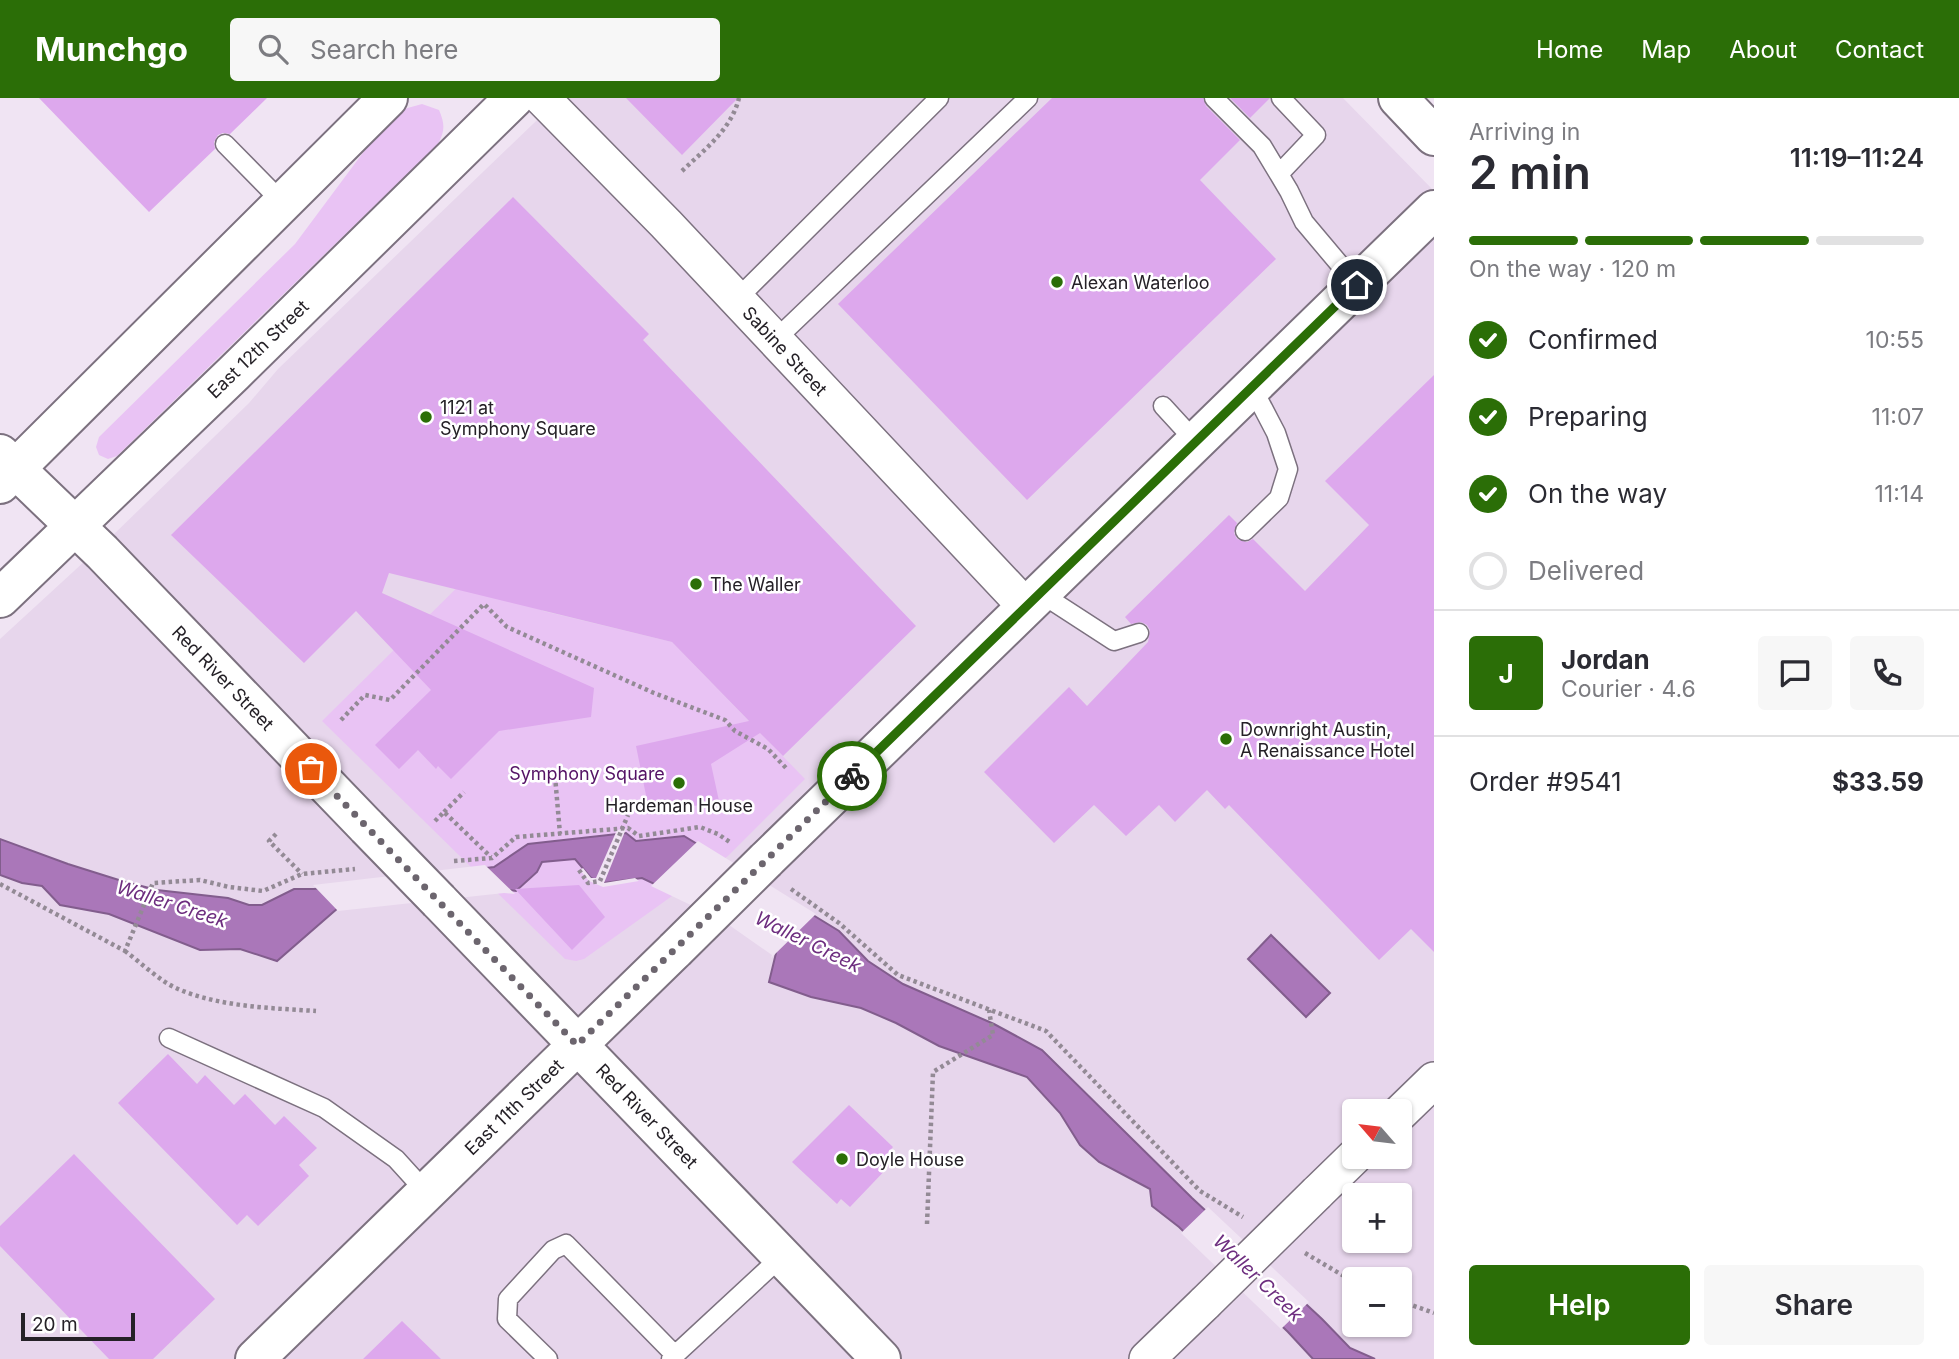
<!DOCTYPE html>
<meta charset="utf-8">
<style>
:root{--surface:#fff;--page:#f7f7f7;--text:#2b2b33;--muted:#7c7c81;--line:#e1e1e2;--accent:#2b6e07}
body{margin:0;font-family:Inter,sans-serif;background:var(--page);color:var(--text);height:100vh;display:flex;flex-direction:column;font-size:26px;white-space:nowrap}
*{box-sizing:border-box;margin:0}
p{font-size:23px;color:var(--muted)}
.icon{flex:none;width:38px;height:38px;fill:none;stroke:currentColor;stroke-width:2;stroke-linecap:round;stroke-linejoin:round}
.map{position:relative;flex:1;overflow:hidden}
.side{display:flex;flex-direction:column;background:var(--surface);width:525px}
.side>*{flex:none}
.needle{width:46px;rotate:298deg}
.tools{position:absolute;left:1342px;top:1001px;display:grid;gap:14px}
.tools a{display:grid;place-items:center;width:70px;height:70px;border-radius:7px;background:var(--surface);box-shadow:0 2px 5px #0004;font-size:35px}
.scale{position:absolute;left:21px;bottom:18px;width:114px;box-sizing:border-box;padding-left:7px;border:4px solid #252127;border-top:0;font-size:19px;line-height:24px;white-space:nowrap;color:#252127;-webkit-text-stroke:5px #fff;paint-order:stroke}
.pin{position:absolute;display:grid;place-items:center;width:60px;height:60px;color:#fff;margin:-30px;border:4px solid #fff;border-radius:50%;box-shadow:0 2px 7px #0007}
.courier{position:absolute;display:grid;place-items:center;width:70px;height:70px;margin:-35px;border:5px solid #2b6e07;border-radius:50%;background:#fff;color:#222;box-shadow:0 2px 9px #0007}
.head em{font-style:normal;font-weight:600}
.head div{display:flex;flex-direction:column-reverse}
.head{display:flex;align-items:center;justify-content:space-between;height:119px;padding:0 35px}
h1{font-size:46px;font-weight:600;line-height:52px}
.bar{display:grid;grid-template-columns:repeat(4,1fr);gap:10px 7px;align-content:center;height:84px;padding:0 35px}
.bar i{height:9px;border-radius:5px;background:var(--line)}
.bar .current{background:var(--accent)}
.bar p{grid-column:span 4}
.line{display:flex;align-items:center;gap:18px;padding:0 35px;border-top:2px solid var(--line)}
.line div{flex:1}
.round{display:grid;place-items:center;flex:none;width:74px;height:74px;border-radius:7px;background:var(--page)}
ol{padding:0 35px;list-style:none}
li{display:flex;align-items:center;gap:21px;height:77px}
li p{margin-inline-start:auto}
li .icon{padding:7px;border-radius:50%;background:var(--accent);color:#fff;stroke-width:4}
li:last-child{color:var(--muted)}
li i{width:38px;height:38px;border:4px solid var(--line);border-radius:50%}
.action{display:flex;gap:14px;margin-top:auto;padding:14px 35px}
.action a{flex:1;height:80px;border-radius:7px;background:var(--accent);color:#fff;font-size:28px;font-weight:600;line-height:80px;text-align:center}
.action a+a{background:var(--page);color:var(--text)}
header{display:flex;align-items:center;gap:42px;box-sizing:border-box;height:98px;padding:0 35px;background:var(--accent);color:#fff}
header strong{font-size:33px}
nav{display:flex;gap:38px;margin-inline-start:auto;font-size:24px}
.search{width:490px;height:63px;background:var(--page);display:flex;align-items:center;gap:18px;box-sizing:border-box;padding:0 24px;border-radius:7px;color:var(--muted);font-size:26px}
main{display:flex;flex:1;min-height:0}
.map>svg:first-child{display:block}
</style>
<header>
<strong>Munchgo</strong>
<div class="search"><svg class="icon" aria-label="search" viewBox="0 0 24 24"><circle cx="10" cy="10" r="6"/><path d="M15 15l6 6"/></svg>Search here</div>
<nav><a>Home</a><a>Map</a><a>About</a><a>Contact</a></nav>
</header>
<main>
<div class="map">
<svg width="1434" height="1261" viewBox="0 0 1434 1261">
<rect width="100%" height="100%" fill="#f0e4f3"/>
<path fill="#e7d6ec" fill-rule="evenodd" d="M560,0h783l91,93v1168h-1434v-720l111,-102 138,-134 29,-34zM1354,1013h46v46h-46zM1354,1097h46v46h-46zM1354,1181h46v46h-46z"/>
<path fill="#e9c3f4" d="M422,6l17,6c6,14 6,21 -1,34l-321,312 -9,3 -9,-4 -3,-8 3,-10 196,-193 70,-94 39,-41z
M488,459l55,54 129,31 133,137 -77,77 -144,103 -8,2 -11,-2 -243,-238z"/>
<path fill="#aa77b9" stroke="#825d8d" stroke-width="2" d="M626,735l10,8 48,-5 155,95 29,30 35,23 91,40 48,26 150,148 130,121 28,29 25,11h-62l-25,-27 -109,-105 -27,-21 -2,-17 -51,-27 -19,-17 -20,-32 -33,-36 -88,-31 -43,-23 -35,-15 -50,-11 -42,-15 7,-29 -52,-36 -82,-39 -39,5 -12,-5 -16,-19 -33,3 -5,10 -21,19 -12,-2 -166,19 -61,53 -37,-12 -40,1 -91,-36 -49,-9 -18,-19 -20,-3 -22,-8v-36l68,25 54,17 35,9 71,8 21,7h13l32,-16h20l180,-22 34,-23z
M1271,837l59,58 -24,24 -58,-58z"/>
<path fill="#f0e4f3" d="M626,731l-22,54 31,-5 4,3 -36,6 -14,-6 -9,-11 3,-2 8,10h5l21,-48z
M698,743l118,73 -45,44 1,-3 -50,-35 -71,-34z
M485,767l30,29 -11,-1 -166,18 -25,-26z
M1208,1109l101,95 -28,27 -100,-96z"/>
<path fill="#dda8ed" d="M39,0h228l-37,36 -7,-1 -5,2 -4,7 1,7 -66,63z
M626,0h112l-56,57z
M1052,0h151l3,8 34,34 -40,40 76,79 -249,241 -189,-196z
M1230,0h40l-20,20z
M513,99l136,137 -6,6 273,286 -133,130 -23,-23 -49,31 8,37 -69,14 -14,-69 113,-25 -77,-79 -283,-69 -7,20 212,95 -3,29 -92,14 -48,48 -13,-13 -2,3 -18,-19 -19,19 -24,-24 56,-55 -75,-79 -52,52 -133,-128z
M1434,277v577l-23,-23 -32,31 -150,-155 -4,4 -18,-19 -32,32 -16,-17 -33,31 -32,-31 -40,38 -70,-71 85,-85 18,19 61,-64 2,-12 -3,-5 -6,-3 -10,2 -6,-7 104,-102 8,8 -3,10 3,6 10,3 6,-3 52,52 64,-66 -44,-44z
M579,787l26,32 -33,33 -57,-61z
M168,956l29,30 8,-9 29,30 11,-11 30,31 9,-9 33,32 -18,17 10,11 -51,50 -11,-11 -10,10 -119,-122z
M849,1007l44,42 -8,9 7,7 -42,44 -9,-8 -4,5 -45,-42z
M74,1056l141,145 -62,60h-44l-109,-113v-20z
M402,1223l39,38h-78z"/>
<g fill="none" stroke-linecap="round" stroke-linejoin="round">
<g stroke="#7c717f" stroke-width="21">
<path id="service" d="M1214,0l48,48 27,45 15,31 53,63
M225,46l58,59
M1279,76l37,-39 -35,-37
M736,202l203,-202
M775,242l253,-242
M1163,308l33,36
M1245,433l34,-33 9,-29 -12,-36 -24,-46
M1040,495l74,48 25,-8
M169,940l155,70 72,51 30,33
M675,1257l107,-99
M548,1261l-41,-40 1,-20 45,-49 13,-6 109,111 -4,4"/>
</g>
<g stroke="#7c717f" stroke-width="38">
<path id="minor" d="M542,0l124,126 360,383
M1400,1015l34,-33
M1317,1095l37,-36
M1147,1261l58,-56"/>
</g>
<g stroke="#7c717f" stroke-width="42">
<path id="secondary" d="M1398,0l36,38
M0,356l102,98 265,275
M0,386l388,-386
M0,500l234,-225 280,-275
M766,762l668,-650
M439,803l442,458
M255,1261l420,-409"/>
</g>
<path stroke="#938a95" stroke-width="4.5" stroke-dasharray="3.5 3.5" stroke-linecap="butt" d="M682,73c23,-22 49,-41 57,-73
M341,622l24,-25 25,5 94,-96 23,23 147,66 71,27 10,11 33,18 18,19
M555,678l5,58
M444,714l20,-20
M435,723l9,-9 47,45
M276,736l-7,7 33,33
M454,763l38,-3 24,-21 112,-9 11,8 61,-9 18,7 13,9
M579,772l9,13 12,-2
M0,786l125,67 28,-68 47,-3 29,7 34,4 39,-17 53,-5
M791,791l48,34 59,52 148,56 154,160 43,26
M125,853c15,11 36,31 53,38 43,18 92,19 138,22
M927,1126l6,-152 60,-37 -4,-25
M1305,1155l49,29
M1400,1203l34,12"/>
<use href="#service" stroke="#fff" stroke-width="18"/>
<use href="#minor" stroke="#fff" stroke-width="35"/>
<use href="#secondary" stroke="#fff" stroke-width="38"/>
<g stroke="#7c717f" stroke-width="38" stroke-linecap="butt">
<path id="minor-bridge" d="M1205,1205l112,-110"/>
</g>
<g stroke="#7c717f" stroke-width="42" stroke-linecap="butt">
<path id="secondary-bridge" d="M367,729l72,74
M675,852l91,-90"/>
</g>
<path stroke="#938a95" stroke-width="4.5" stroke-dasharray="3.5 3.5" stroke-linecap="butt" d="M600,783l28,-66"/>
<use href="#minor-bridge" stroke="#fff" stroke-width="35"/>
<use href="#secondary-bridge" stroke="#fff" stroke-width="38"/>
</g>
<g fill="none" stroke-linecap="round" stroke-linejoin="round">
<path stroke="#6c656e" stroke-width="7" stroke-dasharray="0 12.6" d="M311,671l266,276 275,-269"/>
<path stroke="#2b6e07" stroke-width="9" d="M852,678l505,-491"/>
</g>
<g fill="#2b6e07" stroke="#fff" stroke-width="2.5">
<circle cx="1057" cy="184" r="7"/>
<circle cx="426" cy="319" r="7"/>
<circle cx="696" cy="486" r="7"/>
<circle cx="1226" cy="641" r="7"/>
<circle cx="679" cy="685" r="7"/>
<circle cx="842" cy="1061" r="7"/>
</g>
<g text-anchor="middle" dominant-baseline="central" stroke-width="5" stroke-linejoin="round" paint-order="stroke">
<g font-size="18" fill="#252127" stroke="#fff" text-anchor="start">
<text x="1071" y="184">Alexan Waterloo</text>
<text x="440" y="309">1121 at<tspan x="440" dy="21">Symphony Square</tspan></text>
<text x="710" y="486">The Waller</text>
<text x="1240" y="631">Downright Austin,<tspan x="1240" dy="21">A Renaissance Hotel</tspan></text>
<text x="679" y="707" text-anchor="middle">Hardeman House</text>
<text x="856" y="1061">Doyle House</text>
</g>
<g font-size="18" fill="#252127" stroke="#fff">
<text transform="translate(258 251) rotate(-44)">East 12th Street</text>
<text transform="translate(785 253) rotate(47)">Sabine Street</text>
<text transform="translate(223 580) rotate(46)">Red River Street</text>
<text transform="translate(514 1009) rotate(-44)">East 11th Street</text>
<text transform="translate(647 1018) rotate(46)">Red River Street</text>
</g>
<g font-size="18" fill="#541265" stroke="#fff">
<text x="587" y="675">Symphony Square</text>
</g>
<g font-size="19" font-style="italic" fill="#6d2d7f" stroke="#fff">
<text transform="translate(172 806) rotate(18)">Waller Creek</text>
<text transform="translate(808 844) rotate(26)">Waller Creek</text>
<text transform="translate(1258 1180) rotate(44)">Waller Creek</text>
</g>
</g>
</svg>
<div class="tools">
<a><svg class="needle" viewBox="-14 -14 28 28"><path d="M0-13l5 13h-10z" fill="#e53935"/><path d="M0 13l5-13h-10z" fill="#7c7c81"/></svg></a>
<a>+</a>
<a>−</a>
</div>
<div class="scale">20 m</div>
<div class="pin" style="left:311px;top:671px;background:#ea580c"><svg class="icon" aria-label="bag" viewBox="0 0 24 24"><path d="M5 8h14l-1 12H6zM9 8a3 3 0 0 1 6 0"/></svg></div>
<div class="pin" style="left:1357px;top:187px;background:#1f2937"><svg class="icon" aria-label="home" viewBox="0 0 24 24"><path d="M3 11l9-7 9 7M6 9v11h12V9"/></svg></div>
<div class="courier" style="left:852px;top:678px"><svg class="icon" aria-label="bike" viewBox="0 0 24 24"><circle cx="6" cy="16" r="4"/><circle cx="18" cy="16" r="4"/><path d="M6 16l4-8h5l3 8M10 8l3 8H6M13 5h3"/></svg></div>
</div>
<section class="side">
<div class="head"><div><h1>2 min</h1><p>Arriving in</p></div><em>11:19–11:24</em></div>
<div class="bar"><i class="current"></i><i class="current"></i><i class="current"></i><i></i><p>On the way · 120 m</p></div>
<ol>
<li><svg class="icon" aria-label="check" viewBox="0 0 24 24"><path d="M5 12l5 5 9-10"/></svg>Confirmed<p>10:55</p></li>
<li><svg class="icon" aria-label="check" viewBox="0 0 24 24"><path d="M5 12l5 5 9-10"/></svg>Preparing<p>11:07</p></li>
<li><svg class="icon" aria-label="check" viewBox="0 0 24 24"><path d="M5 12l5 5 9-10"/></svg>On the way<p>11:14</p></li>
<li><i></i>Delivered</li>
</ol>
<div class="line" style="height:126px"><b class="round" style="background:var(--accent);color:#fff">J</b><div><b>Jordan</b><p>Courier · 4.6</p></div><a class="round"><svg class="icon" aria-label="chat" viewBox="0 0 24 24"><path d="M4 5h16v11H9l-5 4z"/></svg></a><a class="round"><svg class="icon" aria-label="phone" viewBox="0 0 24 24"><path d="M5 4h4l2 5-3 2q2 4 5 5l2-3 5 2v4C11 20 4 13 5 4z"/></svg></a></div>
<div class="line" style="height:91px"><div>Order #9541</div><b>$33.59</b></div>
<div class="action"><a>Help</a><a>Share</a></div>
</section>
</main>
